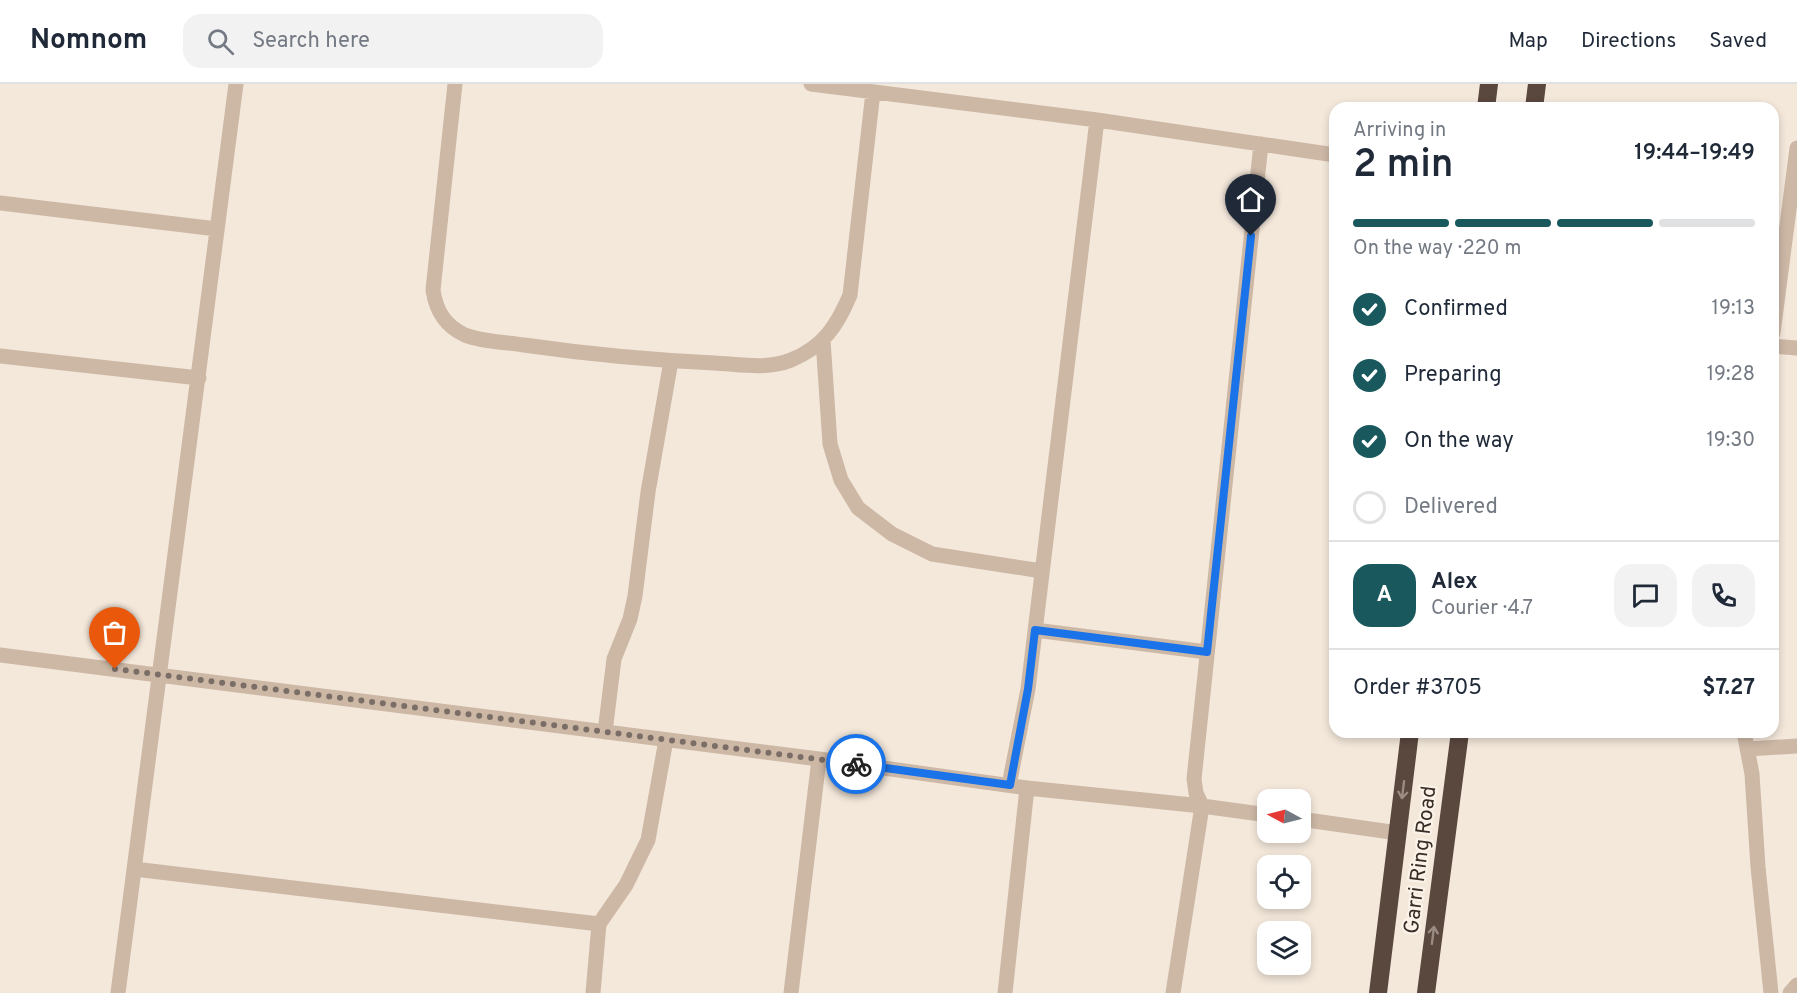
<!DOCTYPE html>
<meta charset="utf-8">
<style>
:root{--surface:#fff;--page:#f2f2f3;--text:#1f2937;--muted:#747a83;--line:#e0e1e3;--accent:#19595e}
body{margin:0;font-family:Overpass,sans-serif;background:var(--page);color:var(--text);height:100vh;display:flex;flex-direction:column;font-size:22px;white-space:nowrap}
*{box-sizing:border-box;margin:0}
p{font-size:20px;color:var(--muted)}
.icon{flex:none;width:33px;height:33px;fill:none;stroke:currentColor;stroke-width:2;stroke-linecap:round;stroke-linejoin:round}
.map{position:relative;flex:1;overflow:hidden}
.side{position:absolute;left:1329px;top:18px;width:450px;height:636px;display:flex;flex-direction:column;background:var(--surface);border-radius:18px;box-shadow:0 3px 9px #0003}
.side>*{flex:none}
.needle{width:39px;rotate:277deg}
.tools{position:absolute;left:1257px;top:705px;display:grid;gap:12px}
.tools a{display:grid;place-items:center;width:54px;height:54px;border-radius:12px;background:var(--surface);box-shadow:0 3px 9px #0003;font-size:30px}
.pin{position:absolute;display:grid;place-items:center;width:51px;height:51px;color:#fff;margin:-62px -26px;border-radius:50% 50% 50% 0;rotate:-45deg;box-shadow:0 0 6px #0007}
.pin .icon{rotate:45deg}
.courier{position:absolute;display:grid;place-items:center;width:60px;height:60px;margin:-30px;border:4px solid #1a73e8;border-radius:50%;background:#fff;color:#222;box-shadow:0 2px 8px #0007}
.summary em{font-style:normal;font-weight:600}
.summary div{display:flex;flex-direction:column-reverse}
.summary{display:flex;align-items:center;justify-content:space-between;height:102px;padding:0 24px}
h1{font-size:39px;font-weight:600;line-height:45px}
.bar{display:grid;grid-template-columns:repeat(4,1fr);gap:9px 6px;align-content:center;height:72px;padding:0 24px}
.bar i{height:8px;border-radius:4px;background:var(--line)}
.bar .current{background:var(--accent)}
.bar p{grid-column:span 4}
.line{display:flex;align-items:center;gap:15px;padding:0 24px;border-top:2px solid var(--line)}
.line div{flex:1}
.round{display:grid;place-items:center;flex:none;width:63px;height:63px;border-radius:18px;background:var(--page)}
ol{padding:0 24px;list-style:none}
li{display:flex;align-items:center;gap:18px;height:66px}
li p{margin-inline-start:auto}
li .icon{padding:6px;border-radius:50%;background:var(--accent);color:#fff;stroke-width:4}
li:last-child{color:var(--muted)}
li i{width:33px;height:33px;border:3px solid var(--line);border-radius:50%}
header{display:flex;align-items:center;gap:36px;box-sizing:border-box;height:84px;padding:0 30px;background:var(--surface);border-bottom:2px solid var(--line)}
header strong{font-size:28px}
nav{display:flex;gap:33px;margin-inline-start:auto;font-size:21px}
.search{width:420px;height:54px;background:var(--page);display:flex;align-items:center;gap:15px;box-sizing:border-box;padding:0 21px;border-radius:18px;color:var(--muted);font-size:22px}
.map>svg:first-child{display:block}
</style>
<header>
<strong>Nomnom</strong>
<div class="search"><svg class="icon" aria-label="search" viewBox="0 0 24 24"><circle cx="10" cy="10" r="6"/><path d="M15 15l6 6"/></svg>Search here</div>
<nav><a>Map</a><a>Directions</a><a>Saved</a></nav>
</header>
<div class="map">
<svg width="1797" height="909" viewBox="0 0 1797 909">
<rect width="100%" height="100%" fill="#f4e8db"/>
<g fill="none" stroke-linecap="round" stroke-linejoin="round">
<path stroke="#cdb8a6" stroke-width="15" d="M455,0l-22,206c3,21 12,36 32,45 17,7 41,7 59,10 63,9 126,15 190,18 25,1 53,7 77,-3 32,-13 46,-34 59,-65l23,-203
M811,0l286,36 238,35
M0,119l217,26
M1773,249l24,-185
M823,256l7,104 11,36 17,28 34,26 40,20 110,17
M1773,262l24,2
M0,272l199,22
M1035,546l172,22
M0,571l819,104 208,29 175,18 66,9
M605,648l9,-73 16,-40 5,-23 13,-104 23,-131
M1744,648l8,42 6,93 13,126
M1747,665l50,-3
M1009,701l19,-96 69,-569
M1300,735l98,14
M134,785l465,55
M118,909l118,-909
M593,909l6,-69 27,-39 22,-45 18,-100
M791,909l28,-234
M1005,909l22,-205
M1173,909l29,-187 -6,-13 -2,-14 67,-635
M1790,909l7,-8"/>
<path stroke="#5a473e" stroke-width="18" d="M1486,24l3,-24
M1534,24l3,-24
M1378,909l32,-261
M1426,909l34,-261"/>
</g>
<defs><path id="oneway-shaft" d="M-6 0H5M1.5-3L5.5 0L1.5 3" fill="none" stroke-width="1.6" stroke-linecap="round" stroke-linejoin="round" transform="scale(1.5)"/></defs>
<g stroke="#9a8b82">
<use href="#oneway-shaft" transform="translate(1403 706) rotate(97)"/>
<use href="#oneway-shaft" transform="translate(1433 851) rotate(-83)"/>
</g>
<g fill="none" stroke-linecap="round" stroke-linejoin="round">
<path stroke="#7a6e66" stroke-width="6" stroke-dasharray="0 10.8" d="M115,585l741,95"/>
<path stroke="#1a73e8" stroke-width="8" d="M856,680l154,21 18,-96 7,-59 172,22 44,-416"/>
</g>
<g text-anchor="middle" dominant-baseline="central" stroke-width="4.5" stroke-linejoin="round" paint-order="stroke">
<g font-size="21" fill="#392d27" stroke="#fbf2e8">
<text transform="translate(1421 776) rotate(-83)">Garri Ring Road</text>
</g>
</g>
</svg>
<div class="tools">
<a><svg class="needle" viewBox="-14 -14 28 28"><path d="M0-13l5 13h-10z" fill="#e53935"/><path d="M0 13l5-13h-10z" fill="#747a83"/></svg></a>
<a><svg class="icon" aria-label="locate" viewBox="0 0 24 24"><circle cx="12" cy="12" r="6"/><path d="M12 2v4M12 18v4M2 12h4M18 12h4"/></svg></a>
<a><svg class="icon" aria-label="layers" viewBox="0 0 24 24"><path d="M12 4l9 5-9 5-9-5zM3 14l9 5 9-5"/></svg></a>
</div>
<div class="pin" style="left:115px;top:585px;background:#ea580c"><svg class="icon" aria-label="bag" viewBox="0 0 24 24"><path d="M5 8h14l-1 12H6zM9 8a3 3 0 0 1 6 0"/></svg></div>
<div class="pin" style="left:1251px;top:152px;background:#1f2937"><svg class="icon" aria-label="home" viewBox="0 0 24 24"><path d="M3 11l9-7 9 7M6 9v11h12V9"/></svg></div>
<div class="courier" style="left:856px;top:680px"><svg class="icon" aria-label="bike" viewBox="0 0 24 24"><circle cx="6" cy="16" r="4"/><circle cx="18" cy="16" r="4"/><path d="M6 16l4-8h5l3 8M10 8l3 8H6M13 5h3"/></svg></div>
<section class="side">
<div class="summary"><div><h1>2 min</h1><p>Arriving in</p></div><em>19:44–19:49</em></div>
<div class="bar"><i class="current"></i><i class="current"></i><i class="current"></i><i></i><p>On the way · 220 m</p></div>
<ol>
<li><svg class="icon" aria-label="check" viewBox="0 0 24 24"><path d="M5 12l5 5 9-10"/></svg>Confirmed<p>19:13</p></li>
<li><svg class="icon" aria-label="check" viewBox="0 0 24 24"><path d="M5 12l5 5 9-10"/></svg>Preparing<p>19:28</p></li>
<li><svg class="icon" aria-label="check" viewBox="0 0 24 24"><path d="M5 12l5 5 9-10"/></svg>On the way<p>19:30</p></li>
<li><i></i>Delivered</li>
</ol>
<div class="line" style="height:108px"><b class="round" style="background:var(--accent);color:#fff">A</b><div><b>Alex</b><p>Courier · 4.7</p></div><a class="round"><svg class="icon" aria-label="chat" viewBox="0 0 24 24"><path d="M4 5h16v11H9l-5 4z"/></svg></a><a class="round"><svg class="icon" aria-label="phone" viewBox="0 0 24 24"><path d="M5 4h4l2 5-3 2q2 4 5 5l2-3 5 2v4C11 20 4 13 5 4z"/></svg></a></div>
<div class="line" style="height:78px"><div>Order #3705</div><b>$7.27</b></div>
</section>
</div>
